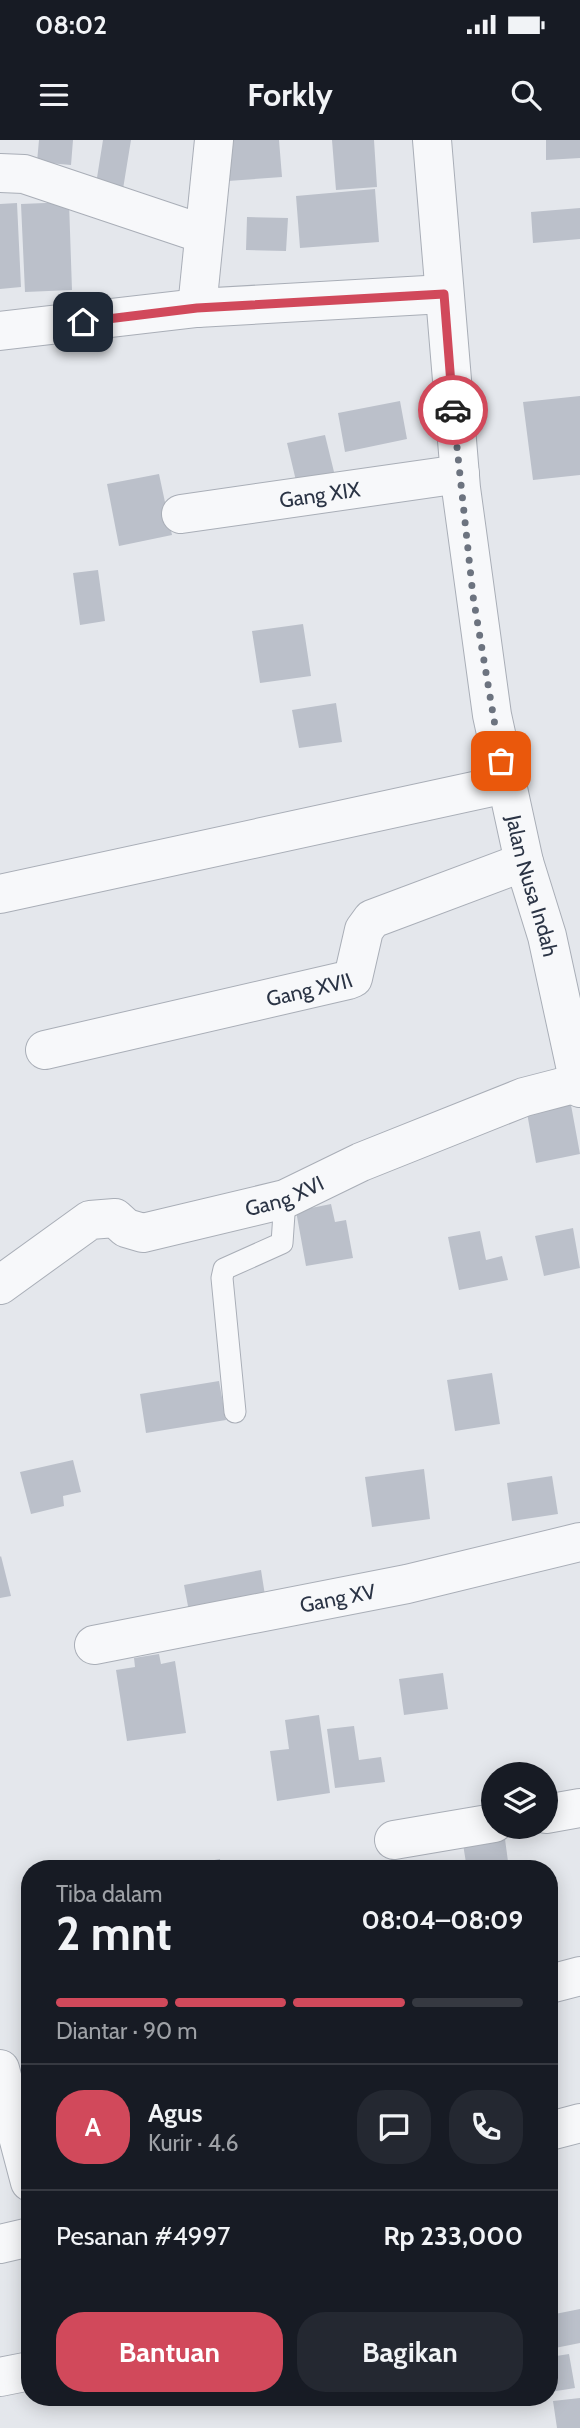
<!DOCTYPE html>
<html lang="id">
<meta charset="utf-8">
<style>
:root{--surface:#171b24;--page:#242831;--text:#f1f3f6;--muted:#9ea1a6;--line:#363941;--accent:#d1495b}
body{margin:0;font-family:Cabin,sans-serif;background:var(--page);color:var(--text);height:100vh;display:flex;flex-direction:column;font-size:26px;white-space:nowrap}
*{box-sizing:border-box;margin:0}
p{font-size:23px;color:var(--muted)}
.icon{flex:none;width:38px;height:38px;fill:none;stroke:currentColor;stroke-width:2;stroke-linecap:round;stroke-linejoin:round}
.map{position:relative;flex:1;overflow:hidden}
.side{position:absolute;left:21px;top:1720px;width:537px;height:546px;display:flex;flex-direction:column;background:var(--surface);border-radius:28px;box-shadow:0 4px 18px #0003}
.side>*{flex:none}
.fabs{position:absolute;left:481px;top:1622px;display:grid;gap:14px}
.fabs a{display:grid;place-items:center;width:77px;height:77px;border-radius:50%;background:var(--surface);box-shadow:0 4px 18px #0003;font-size:35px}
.pin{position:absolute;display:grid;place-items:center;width:60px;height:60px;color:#fff;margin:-30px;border-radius:14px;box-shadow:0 4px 10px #0006}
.courier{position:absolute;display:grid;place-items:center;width:70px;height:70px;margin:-35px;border:5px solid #d1495b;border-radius:50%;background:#fff;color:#222;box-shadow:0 2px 9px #0007}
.summary em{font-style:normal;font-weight:800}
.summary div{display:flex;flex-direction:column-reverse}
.summary{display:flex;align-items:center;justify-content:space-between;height:119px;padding:0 35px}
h1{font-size:46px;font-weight:800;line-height:52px}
.bar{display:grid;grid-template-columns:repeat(4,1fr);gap:10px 7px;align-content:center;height:84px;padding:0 35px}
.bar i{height:9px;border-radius:5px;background:var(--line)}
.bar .selected{background:var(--accent)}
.bar p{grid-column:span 4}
.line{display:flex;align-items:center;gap:18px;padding:0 35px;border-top:2px solid var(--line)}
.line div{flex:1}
.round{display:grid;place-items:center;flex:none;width:74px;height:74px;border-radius:28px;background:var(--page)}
.action{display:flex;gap:14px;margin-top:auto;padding:14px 35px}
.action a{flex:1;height:80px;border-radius:28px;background:var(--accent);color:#fff;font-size:28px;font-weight:800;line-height:80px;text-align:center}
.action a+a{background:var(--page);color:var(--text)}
.status{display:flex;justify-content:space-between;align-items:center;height:49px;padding:0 35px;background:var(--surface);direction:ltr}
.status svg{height:19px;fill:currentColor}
header{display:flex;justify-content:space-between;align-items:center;height:91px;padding:0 35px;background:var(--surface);font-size:32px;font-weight:800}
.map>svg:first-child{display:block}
</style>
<div class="status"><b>08:02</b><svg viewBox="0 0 49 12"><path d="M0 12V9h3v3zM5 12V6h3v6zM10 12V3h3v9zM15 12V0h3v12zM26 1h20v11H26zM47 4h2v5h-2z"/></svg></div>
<header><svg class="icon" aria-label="menu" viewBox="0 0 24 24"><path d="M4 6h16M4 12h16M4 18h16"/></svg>Forkly<svg class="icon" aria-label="search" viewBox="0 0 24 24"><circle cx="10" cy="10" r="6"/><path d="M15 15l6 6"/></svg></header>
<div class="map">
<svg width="580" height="2288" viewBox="0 0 580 2288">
<rect width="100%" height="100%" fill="#e4e7ec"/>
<path fill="#bbc0ca" d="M39,0h34l-2,25 -34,-3z
M103,0h28l-8,49 -27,-5z
M225,0h54l3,37 -54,4z
M332,0h42l3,47 -41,3z
M546,0h34v18l-34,2z
M375,49l4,53 -79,6 -4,-52z
M69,62l3,88 -47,2 -4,-88z
M17,63l4,84 -21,2v-85z
M580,68v31l-47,4 -2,-31z
M247,77l41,1 -2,33 -40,-1z
M580,256v79l-47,5 -10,-78z
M400,261l7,38 -62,13 -7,-39z
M325,295l10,41 -38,9 -10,-42z
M159,334l13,61 -53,11 -12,-62z
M98,430l7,51 -25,4 -7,-52z
M303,484l8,52 -51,7 -8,-52z
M336,563l6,39 -43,6 -7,-38z
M571,965l9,49 -44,9 -9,-50z
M331,1064l4,18 11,-2 7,38 -47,8 -10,-55z
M573,1088l7,40 -36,8 -9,-40z
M480,1091l6,29 16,-4 6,24 -49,10 -11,-53z
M492,1233l8,51 -45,7 -8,-51z
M219,1241l7,39 -80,13 -6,-39z
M73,1320l8,32 -18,4 1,10 -33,8 -11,-42z
M424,1329l6,50 -58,8 -7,-50z
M552,1336l6,38 -46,7 -5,-38z
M1,1416l10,40 -11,2v-41z
M261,1430l6,38 -76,14 -7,-37z
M159,1514l2,10 14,-3 11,72 -59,8 -11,-71 19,-3 -1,-9z
M443,1533l5,36 -44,6 -5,-36z
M319,1575l11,78 -53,8 -7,-50 19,-2 -4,-29z
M354,1586l5,34 22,-3 4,25 -50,6 -8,-59z
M505,1699l4,30h-42l-4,-25z
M220,1719l1,10h-50l-1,-1z
M580,2169v34l-30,6v-34z
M569,2214l6,34 -25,4v-35z
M580,2258v30h-23l-4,-27z"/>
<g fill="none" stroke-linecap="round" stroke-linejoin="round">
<g stroke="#a9aeb7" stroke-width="23">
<path id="service" d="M235,1272l-13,-134 2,-9 58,-26 3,-44"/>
</g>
<g stroke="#a9aeb7" stroke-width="40">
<g id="minor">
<path d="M0,33l24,1 179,60"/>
<path d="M197,168l17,-168"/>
<path d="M0,191l197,-23 247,-14"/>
<path id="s1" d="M181,374l279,-40"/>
<path d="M0,754l506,-110"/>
<path id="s2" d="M45,910l303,-70 5,-2 11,-48 8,-11 152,-57"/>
<path id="s3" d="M0,1145l90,-65 25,-2 11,10 17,5 142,-34 76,-37 163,-65 54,-14"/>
<path id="s4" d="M94,1505l313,-61 173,-42"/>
<path d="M546,1674l34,-6"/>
<path d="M394,1700l100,-17"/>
<path d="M550,1844l30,-8"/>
<path d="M0,1929l30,113"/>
<path d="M550,1991l30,-8"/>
<path d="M0,2104l30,-7"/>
<path d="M0,2237l30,-6"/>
</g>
</g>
<g stroke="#a9aeb7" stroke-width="40">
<g id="tertiary">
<path id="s5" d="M432,0l29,348 31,227 32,147 23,74 33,152"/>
</g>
</g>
<use href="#service" stroke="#f7f8fa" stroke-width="21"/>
<use href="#minor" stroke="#f7f8fa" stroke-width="38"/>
<use href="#tertiary" stroke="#f7f8fa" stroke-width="38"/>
</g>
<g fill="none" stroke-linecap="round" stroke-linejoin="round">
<path stroke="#6c737f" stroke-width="7" stroke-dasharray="0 12.6" d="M453,270l20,186 28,165"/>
<path stroke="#d1495b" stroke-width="9" d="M83,182l114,-14 247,-14 9,116"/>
</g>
<g text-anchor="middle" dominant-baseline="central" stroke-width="7" stroke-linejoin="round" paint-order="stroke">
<g font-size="21" fill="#2b3445" stroke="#f4f6f9">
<text stroke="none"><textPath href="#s1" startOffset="140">Gang XIX</textPath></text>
<text stroke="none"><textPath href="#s5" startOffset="754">Jalan Nusa Indah</textPath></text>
<text stroke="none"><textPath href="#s2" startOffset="271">Gang XVII</textPath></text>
<text stroke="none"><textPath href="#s3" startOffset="315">Gang XVI</textPath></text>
<text stroke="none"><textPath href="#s4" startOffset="248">Gang XV</textPath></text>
</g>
</g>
</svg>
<div class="fabs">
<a><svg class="icon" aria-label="layers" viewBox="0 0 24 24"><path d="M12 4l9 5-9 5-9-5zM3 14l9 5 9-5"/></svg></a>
</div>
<div class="pin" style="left:501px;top:621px;background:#ea580c"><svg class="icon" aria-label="bag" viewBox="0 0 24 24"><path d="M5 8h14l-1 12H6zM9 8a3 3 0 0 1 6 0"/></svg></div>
<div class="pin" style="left:83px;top:182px;background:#1f2937"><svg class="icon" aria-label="home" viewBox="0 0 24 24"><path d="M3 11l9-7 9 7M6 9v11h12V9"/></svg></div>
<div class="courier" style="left:453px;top:270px"><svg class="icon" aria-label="car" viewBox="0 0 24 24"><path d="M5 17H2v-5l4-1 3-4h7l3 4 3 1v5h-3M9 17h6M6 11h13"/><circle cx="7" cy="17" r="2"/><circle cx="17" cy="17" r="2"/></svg></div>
<section class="side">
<div class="summary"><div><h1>2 mnt</h1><p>Tiba dalam</p></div><em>08:04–08:09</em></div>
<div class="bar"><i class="selected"></i><i class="selected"></i><i class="selected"></i><i></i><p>Diantar · 90 m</p></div>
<div class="line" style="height:126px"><b class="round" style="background:var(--accent);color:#fff">A</b><div><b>Agus</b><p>Kurir · 4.6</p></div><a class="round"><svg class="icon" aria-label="chat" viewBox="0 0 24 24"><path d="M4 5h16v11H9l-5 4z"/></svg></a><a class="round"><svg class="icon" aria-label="phone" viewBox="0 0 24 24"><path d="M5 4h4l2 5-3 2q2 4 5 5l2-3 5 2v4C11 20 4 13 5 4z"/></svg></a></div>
<div class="line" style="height:91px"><div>Pesanan #4997</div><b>Rp 233,000</b></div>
<div class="action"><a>Bantuan</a><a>Bagikan</a></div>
</section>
</div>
